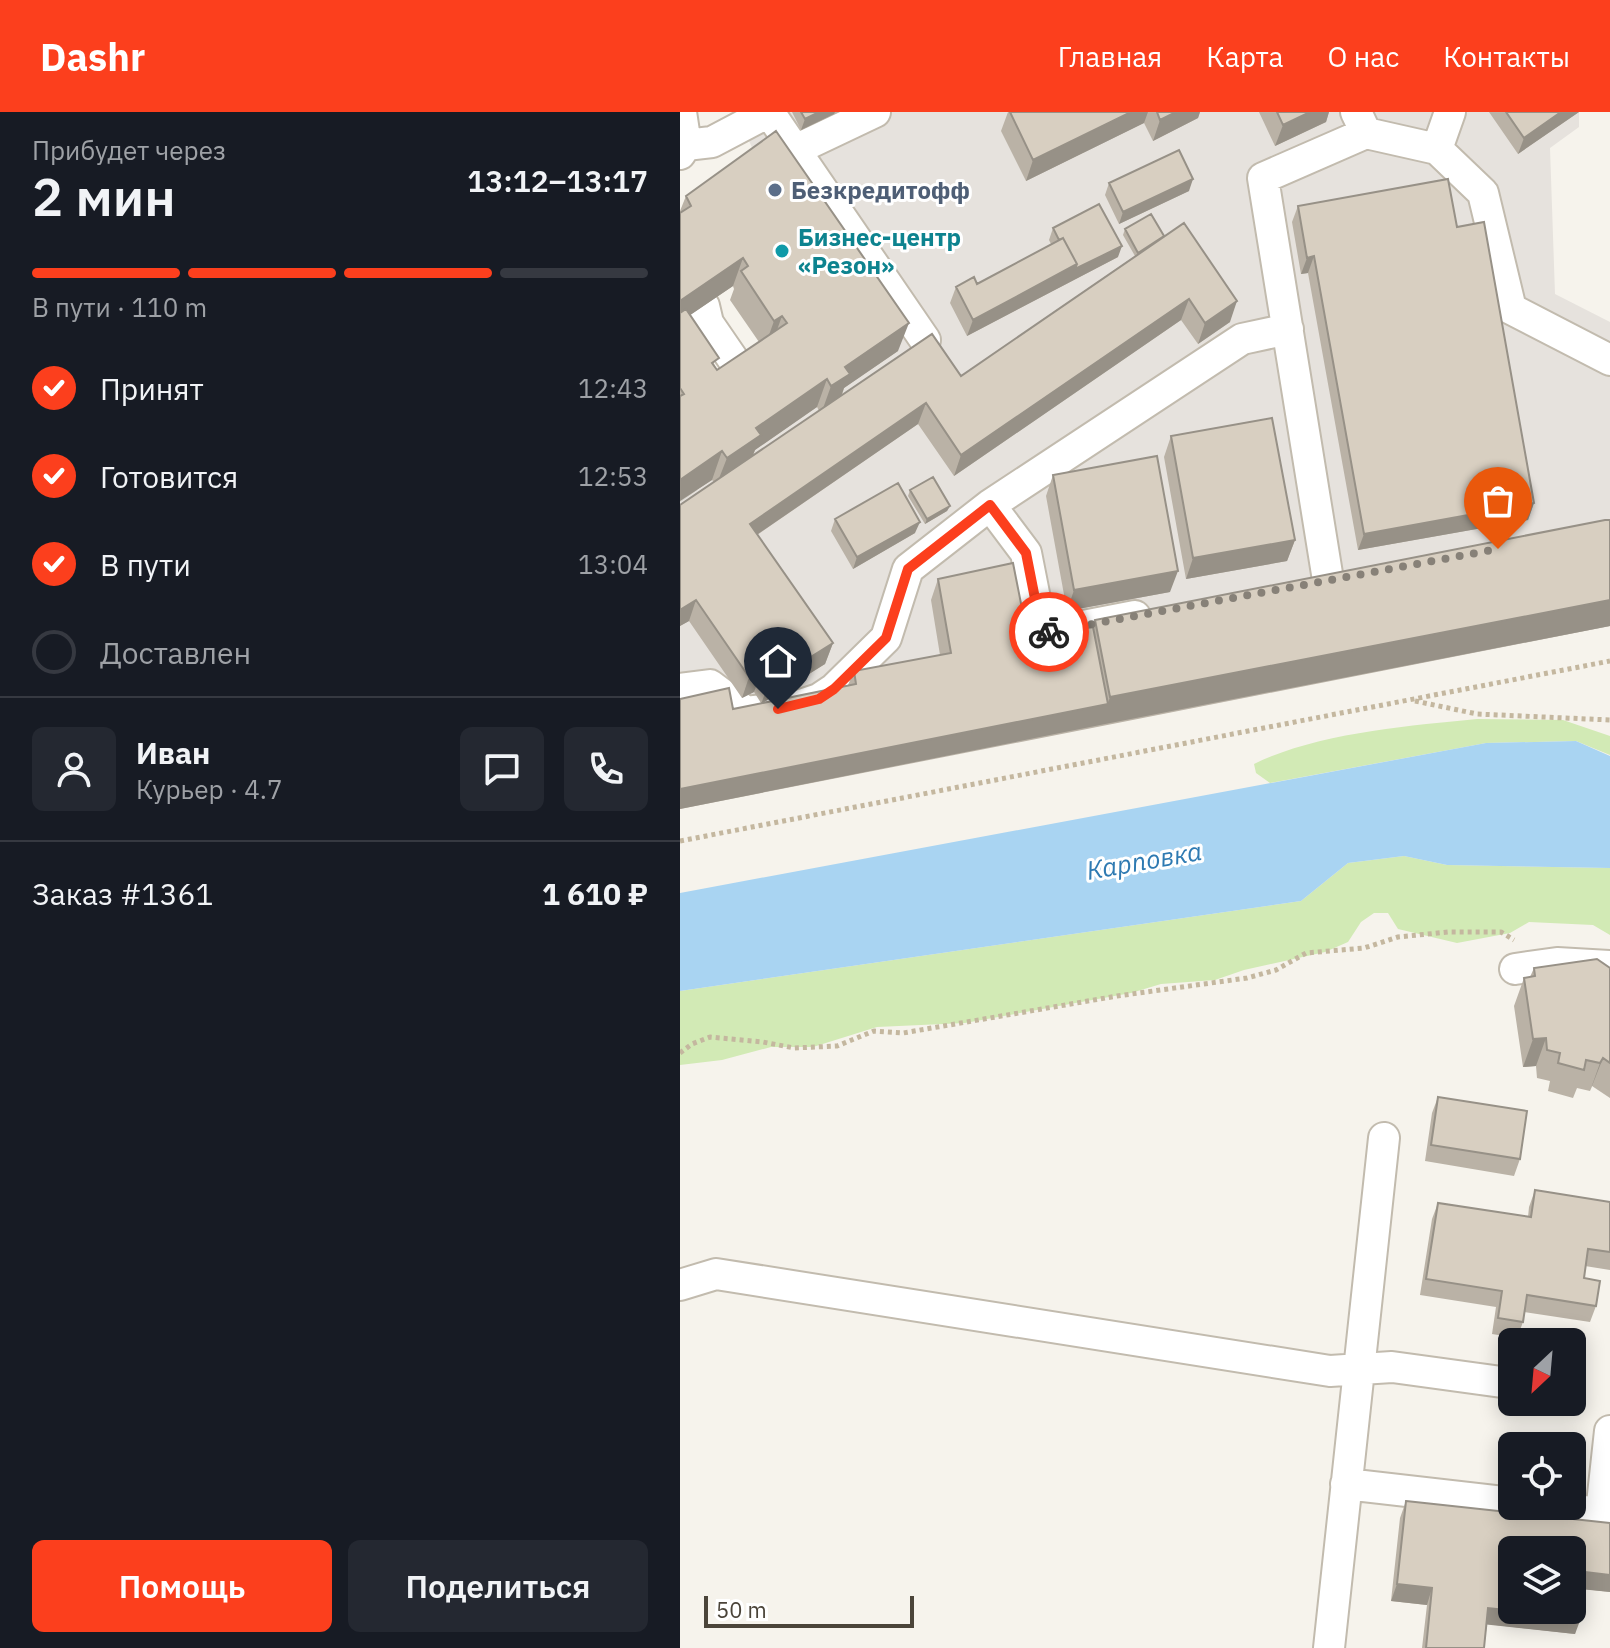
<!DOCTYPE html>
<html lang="ru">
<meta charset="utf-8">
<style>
:root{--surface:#171b24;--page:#242831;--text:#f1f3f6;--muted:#9ea1a6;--line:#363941;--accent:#fc3f1d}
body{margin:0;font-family:"IBM Plex Sans",sans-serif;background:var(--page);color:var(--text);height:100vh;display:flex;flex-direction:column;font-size:30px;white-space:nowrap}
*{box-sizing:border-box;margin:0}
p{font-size:26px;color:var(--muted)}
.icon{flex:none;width:44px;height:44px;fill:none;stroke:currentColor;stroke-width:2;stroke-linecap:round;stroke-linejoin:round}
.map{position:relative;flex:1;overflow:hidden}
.drawer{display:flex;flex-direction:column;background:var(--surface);width:680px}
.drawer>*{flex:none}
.needle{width:52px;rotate:206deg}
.controls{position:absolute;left:818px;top:1216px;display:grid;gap:16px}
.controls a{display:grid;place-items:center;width:88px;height:88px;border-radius:12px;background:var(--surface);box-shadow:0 4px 20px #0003;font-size:40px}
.scale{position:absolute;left:24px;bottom:20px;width:210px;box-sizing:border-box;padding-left:8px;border:4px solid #4b4439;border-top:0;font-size:22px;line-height:28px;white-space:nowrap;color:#4b4439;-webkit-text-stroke:6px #fff;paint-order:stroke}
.pin{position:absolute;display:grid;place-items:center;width:68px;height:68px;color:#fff;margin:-82px -34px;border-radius:50% 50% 50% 0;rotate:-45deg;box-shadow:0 0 8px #0007}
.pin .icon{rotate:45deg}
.courier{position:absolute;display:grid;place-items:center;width:80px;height:80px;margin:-40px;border:6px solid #fc3f1d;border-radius:50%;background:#fff;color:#222;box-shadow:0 2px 10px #0007}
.overview em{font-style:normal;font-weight:600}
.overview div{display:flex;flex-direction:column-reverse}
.overview{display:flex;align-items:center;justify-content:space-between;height:136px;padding:0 32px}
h1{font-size:52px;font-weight:600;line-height:60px}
.bar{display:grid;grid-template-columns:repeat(4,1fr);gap:12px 8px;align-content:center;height:96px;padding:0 32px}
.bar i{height:10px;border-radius:6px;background:var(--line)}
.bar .selected{background:var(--accent)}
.bar p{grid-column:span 4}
.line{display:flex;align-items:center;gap:20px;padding:0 32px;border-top:2px solid var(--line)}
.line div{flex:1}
.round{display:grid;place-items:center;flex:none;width:84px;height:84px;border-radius:12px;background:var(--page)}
ol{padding:0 32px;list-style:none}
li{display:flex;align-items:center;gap:24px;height:88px}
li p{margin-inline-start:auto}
li .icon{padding:8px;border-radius:50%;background:var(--accent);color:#fff;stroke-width:4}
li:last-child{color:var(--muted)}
li i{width:44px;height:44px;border:4px solid var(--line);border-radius:50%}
.cta{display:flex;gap:16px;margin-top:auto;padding:16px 32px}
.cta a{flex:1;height:92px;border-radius:12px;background:var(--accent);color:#fff;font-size:32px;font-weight:600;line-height:92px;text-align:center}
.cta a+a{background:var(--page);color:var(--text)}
header{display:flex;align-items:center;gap:48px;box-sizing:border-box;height:112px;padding:0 40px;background:var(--accent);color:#fff}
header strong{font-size:38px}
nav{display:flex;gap:44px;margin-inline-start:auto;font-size:28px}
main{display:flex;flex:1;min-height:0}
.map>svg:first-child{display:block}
</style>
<header>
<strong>Dashr</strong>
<nav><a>Главная</a><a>Карта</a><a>О нас</a><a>Контакты</a></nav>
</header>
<main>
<section class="drawer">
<div class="overview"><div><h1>2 мин</h1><p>Прибудет через</p></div><em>13:12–13:17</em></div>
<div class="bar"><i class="selected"></i><i class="selected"></i><i class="selected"></i><i></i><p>В пути · 110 m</p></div>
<ol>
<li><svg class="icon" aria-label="check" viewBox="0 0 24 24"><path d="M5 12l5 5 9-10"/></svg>Принят<p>12:43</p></li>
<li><svg class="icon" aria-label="check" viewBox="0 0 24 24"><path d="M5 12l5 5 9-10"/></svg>Готовится<p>12:53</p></li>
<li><svg class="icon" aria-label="check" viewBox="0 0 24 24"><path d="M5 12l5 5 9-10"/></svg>В пути<p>13:04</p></li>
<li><i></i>Доставлен</li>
</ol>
<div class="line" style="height:144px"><a class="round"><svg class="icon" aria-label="person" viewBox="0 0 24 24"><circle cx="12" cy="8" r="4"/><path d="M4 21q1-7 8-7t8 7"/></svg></a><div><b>Иван</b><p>Курьер · 4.7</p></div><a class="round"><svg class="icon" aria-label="chat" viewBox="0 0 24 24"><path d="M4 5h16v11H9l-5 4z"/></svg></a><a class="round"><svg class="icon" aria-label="phone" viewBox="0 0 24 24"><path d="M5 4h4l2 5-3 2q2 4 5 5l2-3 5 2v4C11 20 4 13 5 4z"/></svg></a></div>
<div class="line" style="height:104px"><div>Заказ #1361</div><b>1 610 ₽</b></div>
<div class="cta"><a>Помощь</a><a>Поделиться</a></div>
</section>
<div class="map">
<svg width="930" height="1536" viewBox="0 0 930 1536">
<rect width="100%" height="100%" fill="#f6f3ec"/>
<path fill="#e6e2dd" d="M56,0h843v15l-29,21 5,146 55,28v304l-930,182v-306l137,-95 4,7 -62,-251z"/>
<path fill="#d2eab5" d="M797,607l86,1 47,16v19l-34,-14 -90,2 -216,40 -14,-10 -2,-9c63,-31 153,-38 223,-45z
M724,744l43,9 163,3v67l-17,-10 -64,-3 -19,11 -53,10 -59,-14 -10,-16h-14l-13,9 -13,20 -23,10 -81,18 -29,10 -54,4 -30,9 -166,30 -88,4 -64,20h-42l-49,13 -42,5v-74l621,-90 47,-38z"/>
<path fill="#a9d4f2" d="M896,629l34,15v112l-163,-3 -43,-9 -56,7 -47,38 -621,90v-98l806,-150z"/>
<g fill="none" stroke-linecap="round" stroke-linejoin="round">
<path stroke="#d4d0c8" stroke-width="30" stroke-dasharray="30 15" stroke-linecap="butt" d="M0,380l5,7"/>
<g stroke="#c2bbae" stroke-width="34">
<path id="minor" d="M89,0l156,228
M676,0l10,21 71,16 46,44 28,116 99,51
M6,33l26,-3 57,-30
M757,37l13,-37
M115,38l80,-38
M0,42l6,-9 -5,-33
M24,194l4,17 35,51
M310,393l36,48 16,81 93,-18
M648,468l-65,-402 103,-45
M0,577l30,-4 36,27 52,-6 21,-7 15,-10 52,-51 22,-69 82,-64 252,-166 46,-10
M835,857l42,-6 53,3
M0,1173l36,-11 614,97 62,-4 117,16 3,-3
M666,1372l166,19
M860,1394l70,8
M921,1401l9,-82
M649,1536l55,-510"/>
</g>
<path stroke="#c4b79f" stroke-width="5" stroke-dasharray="4 4" stroke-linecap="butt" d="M735,589l62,13 133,6
M0,729l930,-180
M0,941l12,-9 18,-7 53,5 31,6 43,-2 37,-15 29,2 214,-37 130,-18 29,-8 30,-17 58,-5 34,-11 50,-5h53l13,8"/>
<use href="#minor" stroke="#fff" stroke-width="30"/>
</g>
<path fill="#bab2a6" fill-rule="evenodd" d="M112,0h47l-38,18z
M328,0h192l-2,6 -45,23 -9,-18 -118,58 -25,-50z
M579,0h70l-3,10 -51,24z
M809,0h90l-61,42z
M429,71l80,8 -70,33 -14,-29z
M6,84l212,155 -54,37 -2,7 119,-19 174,-120 -12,-21 2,-6 39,7 66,86 -32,22 -17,-24 -227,156 -36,-52 -161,111 76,108 -8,21 -63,39 86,-18 6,-14 86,-16 -9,-55 7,-21 90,60 65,-12 2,-7 515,-100v106l-930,183 53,-100 28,-6 -7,-11 -12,6 -53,-77 -9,5v-121l34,-23 -2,-2 -32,21v-290zM53,174l1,3 -4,11 29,42 -42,28 -27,-55zM137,295l2,4 -66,44 2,-5z
M618,94l159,21 77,276 -6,17 -170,30 -50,-277 -7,1 -9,-52z
M373,116l65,29 -151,79 -17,-33 6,-16 21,-3 74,-40 -2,-4z
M491,324l124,104 -8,21 -101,18 -22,-122z
M373,363l117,117 -103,19 -21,-115z
M230,378l40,16 -3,5 -22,13 -17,-28z
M155,407l80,14 -62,36 -22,-38z
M854,856h76v130l-18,-12 -2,5 -13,-3 -4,10 -25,-7 2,-10 -13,-3 -1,-12 -13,1 -9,-61 10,-28 6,-1z
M758,985l82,62 -6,17 -89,-15 7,-48z
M855,1078l75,12v68l-25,-4 -1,12 12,28 -6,16 -66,-10 -1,10 -6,16 -25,-4 4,-27 -76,-12 12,-76 6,-16 90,14 1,-10z
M726,1389l204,22v69l-26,-3 -9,45 -88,-10 -3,24h-62l5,-43 -36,-4 9,-83z"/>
<path fill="#979187" d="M139,0h16l-1,2 -33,16 4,-11z
M451,0h17l-4,11 -118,58 7,-21z
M496,0h24l-2,6 -45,23 7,-21z
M630,0h19l-3,10 -51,24 8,-21z
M881,0h18l-61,42 6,-16z
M513,67l-4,12 -70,33 4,-12z
M442,134l-4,11 -151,79 6,-16 104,-56z
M634,144l-6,17 -7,1 6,-16z
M63,146l-10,28 -53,36v-21z
M509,187l-8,21 -227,156 7,-21z
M557,189l-7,21 -32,22 7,-21z
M102,204l-10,28 -8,5 10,-28z
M229,211l-11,28 -54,37 -5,14 -18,12 10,-28 14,-19z
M147,267l-10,28 -62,43 -5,13 -34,23 11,-28 29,-30z
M246,291l-8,21 -176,121 8,-21z
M42,339l-10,29 -32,21v-21z
M854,391l-6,17 -170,30 6,-16z
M270,394l-3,5 -22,13 2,-5z
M240,410l-5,11 -62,36 4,-12z
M615,428l-8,21 -101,18 7,-21z
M498,459l-8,21 -103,19 7,-21z
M16,488l-7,21 -9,5v-16z
M930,488v26l-510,99 10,-28z
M153,531l-8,21 -64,40 8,-21z
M82,559l-8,21 -12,6 7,-21z
M428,592l-8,21 -420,84v-20z
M866,926l-10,28 -13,1 10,-28z
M923,946l-11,28 -2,5 10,-28z
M906,1460l24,3v17l-30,-3z
M717,1472l35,4 -5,17 -36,-4z
M808,1496l93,10 -6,16 -93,-10z"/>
<path fill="#d8cfc1" stroke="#979187" stroke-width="2" fill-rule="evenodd" d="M121,0h18l-14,7z
M330,0h121l-98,48z
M477,0h19l-16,8z
M597,0h33l-27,13z
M826,0h55l-37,26z
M96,19l133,192 -64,44 5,7 -19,12 -4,-7 -71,49 5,7 -34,23 -5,-7 -42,29v-84l4,-2 -4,-6v-75l6,-4 33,49 -7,5 5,7 70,-47 -5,-7 -8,5 -33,-50 7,-5 -5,-8 -63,43v-88l11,-7 -5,-10z
M499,38l14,29 -70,33 -14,-29z
M768,67l9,48 27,-5 50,281 -170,31 -50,-278 -7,2 -9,-52z
M419,92l23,42 -47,23 2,-5 -14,-26 -4,2 -6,-12z
M471,102l13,22 -26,17 -13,-24z
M504,111l53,78 -32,22 -16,-24 -228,156 -35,-52 -176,121 83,119 -64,40 -7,-12 -13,6 -53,-77 -16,10v-105l252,-171 29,42z
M383,126l14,26 -104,56 -17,-33 18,-10 3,7z
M592,306l23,122 -102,18 -22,-122z
M477,344l21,115 -104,19 -21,-115z
M253,365l17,29 -23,13 -17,-29z
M218,371l22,39 -63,35 -22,-38z
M925,408h5v80l-500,97 -15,-77z
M333,451l15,76 65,-12 15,77 -428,85v-90l49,-11 4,21 123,-25 -2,-13 97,-18 -13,-74z
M917,847l13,9v95l-7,-5 -3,5 -14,-3 -2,10 -26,-7 2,-10 -13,-3 -1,-12 -13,1 -9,-61 11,-2 -1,-8z
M758,985l89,14 -7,48 -89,-14z
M855,1078l75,12v50l-22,-3 -4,29 16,3 -4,25 -69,-11 -4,27 -25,-4 4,-27 -76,-12 12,-76 93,14z
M726,1389l204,22v52l-24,-3 -5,46 -93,-10 -4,40h-58l6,-60 -35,-4zM832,1438h60v60h-60z"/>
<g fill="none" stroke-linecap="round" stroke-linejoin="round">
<path stroke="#878178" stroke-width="8" stroke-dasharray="0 14.4" d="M369,520l449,-83"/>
<path stroke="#fc3f1d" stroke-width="10" d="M98,597l41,-10 15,-10 52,-51 22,-69 82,-64 36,48 16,81 7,-2"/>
</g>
<circle fill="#5c6f8a" stroke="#fff" stroke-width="3" cx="95" cy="78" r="8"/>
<circle fill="#0f9aa8" stroke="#fff" stroke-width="3" cx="102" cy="139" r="8"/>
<g text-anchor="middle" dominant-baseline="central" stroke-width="6" stroke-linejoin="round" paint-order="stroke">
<g font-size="24" font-weight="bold" fill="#4e5e75" stroke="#fff" text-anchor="start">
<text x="111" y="78">Безкредитофф</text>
</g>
<g font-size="24" font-weight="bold" fill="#0d838f" stroke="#fff" text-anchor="start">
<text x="118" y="125">Бизнес-центр<tspan x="118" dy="28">«Резон»</tspan></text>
</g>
<g font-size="26" font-style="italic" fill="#2e7ab2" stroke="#fff">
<text transform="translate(464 748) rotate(-10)">Карповка</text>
</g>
</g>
</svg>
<div class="controls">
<a><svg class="needle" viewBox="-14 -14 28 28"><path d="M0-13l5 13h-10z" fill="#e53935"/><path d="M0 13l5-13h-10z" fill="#9ea1a6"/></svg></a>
<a><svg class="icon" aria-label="locate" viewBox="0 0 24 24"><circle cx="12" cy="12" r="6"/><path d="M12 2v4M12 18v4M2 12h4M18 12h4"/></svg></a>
<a><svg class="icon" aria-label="layers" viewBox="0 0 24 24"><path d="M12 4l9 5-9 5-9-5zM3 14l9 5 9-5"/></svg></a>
</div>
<div class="scale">50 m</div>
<div class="pin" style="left:818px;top:437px;background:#ea580c"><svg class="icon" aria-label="bag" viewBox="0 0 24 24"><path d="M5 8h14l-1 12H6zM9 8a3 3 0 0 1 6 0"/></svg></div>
<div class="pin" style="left:98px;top:597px;background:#1f2937"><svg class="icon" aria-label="home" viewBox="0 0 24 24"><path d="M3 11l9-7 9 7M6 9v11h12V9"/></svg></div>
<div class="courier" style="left:369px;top:520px"><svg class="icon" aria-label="bike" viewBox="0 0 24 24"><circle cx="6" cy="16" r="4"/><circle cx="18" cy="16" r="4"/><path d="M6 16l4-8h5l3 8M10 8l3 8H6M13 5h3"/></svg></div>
</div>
</main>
